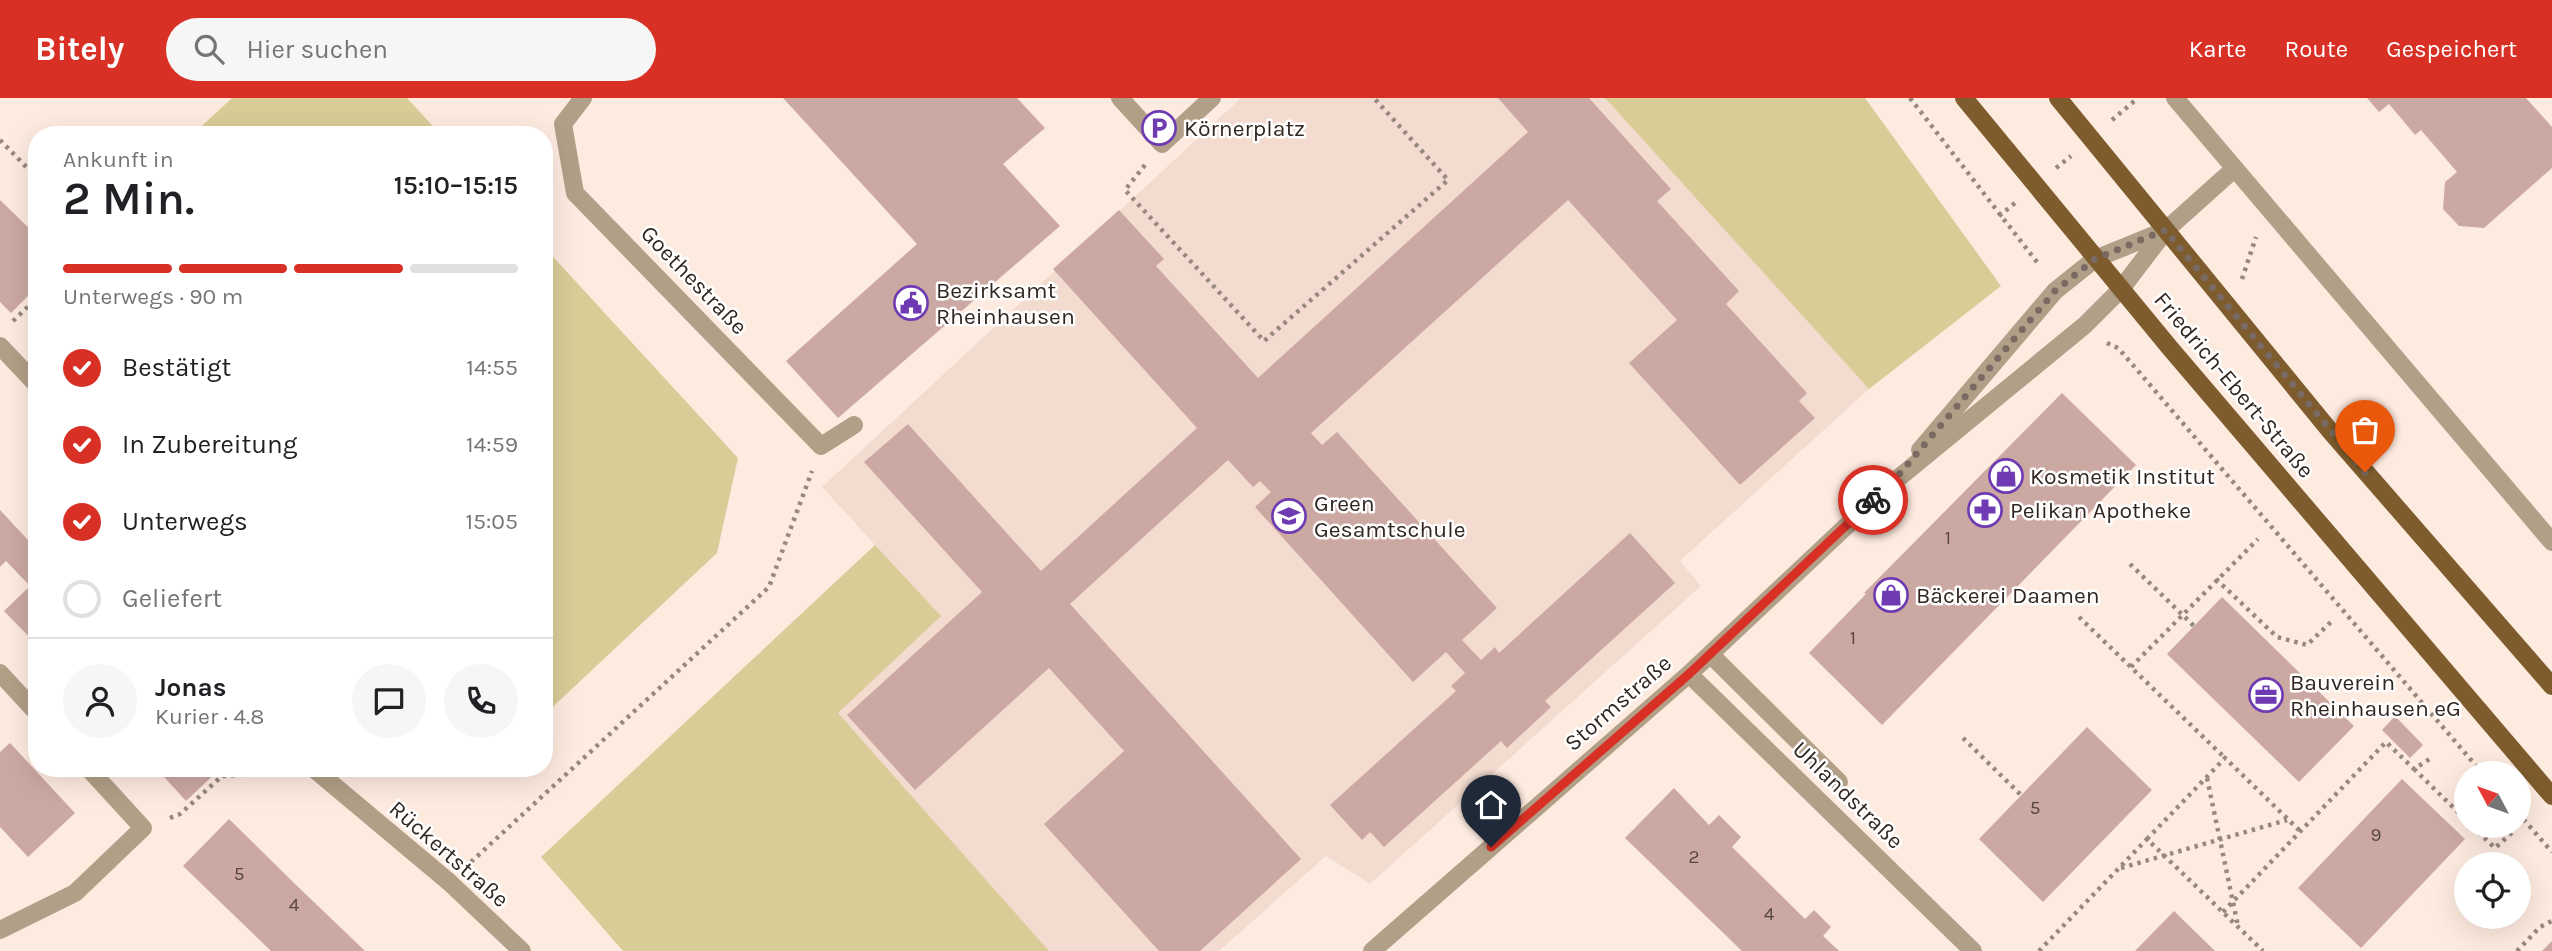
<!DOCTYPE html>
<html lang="de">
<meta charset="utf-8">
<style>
:root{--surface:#fff;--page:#f6f6f6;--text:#202124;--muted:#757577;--line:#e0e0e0;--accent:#d93025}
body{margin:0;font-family:Karla,sans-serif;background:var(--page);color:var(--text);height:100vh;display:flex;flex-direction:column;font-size:26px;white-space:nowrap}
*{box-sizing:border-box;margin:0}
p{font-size:23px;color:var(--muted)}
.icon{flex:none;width:38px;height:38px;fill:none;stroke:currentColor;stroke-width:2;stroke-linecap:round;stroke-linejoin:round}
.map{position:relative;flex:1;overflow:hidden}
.panel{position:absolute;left:28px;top:28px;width:525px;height:651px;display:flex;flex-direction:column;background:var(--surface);border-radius:28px;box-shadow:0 7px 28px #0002}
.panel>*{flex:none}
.needle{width:46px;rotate:311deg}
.controls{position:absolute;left:2454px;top:663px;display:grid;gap:14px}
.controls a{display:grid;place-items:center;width:77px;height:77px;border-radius:50%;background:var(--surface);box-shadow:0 7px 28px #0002;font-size:35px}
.pin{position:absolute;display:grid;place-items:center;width:60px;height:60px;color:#fff;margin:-72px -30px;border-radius:50% 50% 50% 0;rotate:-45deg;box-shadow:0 0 7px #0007}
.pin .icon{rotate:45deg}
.courier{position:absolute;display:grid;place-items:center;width:70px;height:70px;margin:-35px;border:5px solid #d93025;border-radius:50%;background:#fff;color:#222;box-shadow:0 2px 9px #0007}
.headline em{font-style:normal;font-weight:600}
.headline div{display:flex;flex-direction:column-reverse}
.headline{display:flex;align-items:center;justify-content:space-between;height:119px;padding:0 35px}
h1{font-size:46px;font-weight:600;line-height:52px}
.bar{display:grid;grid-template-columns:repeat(4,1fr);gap:10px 7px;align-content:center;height:84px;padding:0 35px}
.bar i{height:9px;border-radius:5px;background:var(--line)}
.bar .current{background:var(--accent)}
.bar p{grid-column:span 4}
.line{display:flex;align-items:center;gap:18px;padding:0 35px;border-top:2px solid var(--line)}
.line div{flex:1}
.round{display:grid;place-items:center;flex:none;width:74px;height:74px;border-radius:37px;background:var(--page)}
ol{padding:0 35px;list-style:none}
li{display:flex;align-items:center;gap:21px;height:77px}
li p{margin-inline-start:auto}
li .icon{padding:7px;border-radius:50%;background:var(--accent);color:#fff;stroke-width:4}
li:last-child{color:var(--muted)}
li i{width:38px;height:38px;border:4px solid var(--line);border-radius:50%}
header{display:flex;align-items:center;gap:42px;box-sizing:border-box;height:98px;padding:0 35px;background:var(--accent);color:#fff}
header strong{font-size:33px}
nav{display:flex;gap:38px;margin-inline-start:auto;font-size:24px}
.search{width:490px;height:63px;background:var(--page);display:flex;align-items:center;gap:18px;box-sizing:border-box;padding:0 24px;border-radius:38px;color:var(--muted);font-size:26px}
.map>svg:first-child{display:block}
</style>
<header>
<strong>Bitely</strong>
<div class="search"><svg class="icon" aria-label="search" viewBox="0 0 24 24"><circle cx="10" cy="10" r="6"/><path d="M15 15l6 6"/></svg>Hier suchen</div>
<nav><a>Karte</a><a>Route</a><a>Gespeichert</a></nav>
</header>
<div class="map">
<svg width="2552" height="853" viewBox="0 0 2552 853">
<rect width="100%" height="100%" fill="#feebe0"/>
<path fill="#f3dbcf" d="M1241,0h364l264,291 -189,172 21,25 -331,298 -44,-28 -107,95h-170l-212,-238 103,-97 -118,-129z"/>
<path fill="#d9cc97" d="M232,0h175l34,37h-249z
M1605,0h260l136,188 -132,103z
M544,149l194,211 -21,95 -173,162z
M875,447l66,71 -103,97 211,238h-426l-82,-94z"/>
<path fill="#cca8a3" d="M783,0h234l28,30 -42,36 57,62 -222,192 -52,-57 131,-117z
M1498,0h91l82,91 -14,12 82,90 -13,13 81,89 -8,8 16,17 -75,67 -111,-122 48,-43 -109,-120 -257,233 11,12 15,-13 160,176 -35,32 19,20 14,-13 4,6 131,-120 45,50 -130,118 6,6 -44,41 -6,-7 -117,106 -14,-15 -8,8 -32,-35 126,-114 -5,-5 14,-13 -19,-21 -33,30 -158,-175 16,-15 -11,-11 -7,6 -25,-27 -158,144 231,255 -101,92h-41l-115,-127 80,-73 -75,-83 -134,122 -68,-75 135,-123 -118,-130 44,-38 133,147 156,-143 -144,-159 66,-59 45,49 -8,7 102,112 270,-246z
M2367,0h159l26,29v41l-68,60 -25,-2 -16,-17 2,-27 12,-10 -36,-42 -6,5 -26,-31 -10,8z
M0,102l37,36v51l-26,26 -11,-11z
M2062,295l74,72 -254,260 -73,-72 57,-59 -2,-1z
M0,412l28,30 9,-8v113l-33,-34 26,-25 -24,-25 -6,6z
M2222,499l132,129 -55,56 -132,-128z
M2395,618l28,29 -13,13 -28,-28z
M2087,629l65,63 -109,112 -64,-63z
M10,645l65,70 -47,44 -28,-30v-75z
M156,670h65l-35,33z
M2402,681l63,60 -104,109 -63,-60z
M1674,690l35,37 10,-10 22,22 -9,10 73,72 9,-9 17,17 -8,9 16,15h-97l-117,-113z
M229,721l64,63 72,69h-94l-88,-85z
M2174,813l41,40h-80z
M2552,843v10h-10z"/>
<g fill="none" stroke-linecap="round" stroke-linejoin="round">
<path stroke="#978880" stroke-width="4.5" stroke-dasharray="3.5 5" stroke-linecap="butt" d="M1910,0l130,168
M2112,22l26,-22
M0,42l37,38
M1145,67l-20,25 139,151 184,-161 -74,-82
M2056,70l15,-12
M1999,118l16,-13
M2242,181l14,-42
M13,223l24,-23
M2107,245l11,5 21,24 344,402
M2130,466l64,62
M2216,481l61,58 30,8 25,-24
M2079,519l146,141
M2131,569l127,-128
M1963,640l58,57
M2414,671l52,51
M2207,680l31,148
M2518,715l34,39
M170,720l10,-4 42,-38 63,-4
M2472,728l23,22 20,-18
M2147,741l78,-81 75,73
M471,764l298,-275 43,-116
M2121,770l166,-48
M2223,814l163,-170 28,27 19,-12
M2039,853l108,-112 116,112
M2517,853l23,-24 12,-6"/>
<path stroke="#b29f87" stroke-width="18" d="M583,0l-20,26 12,69 246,253 33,-21
M1120,0l42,46 50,-46
M2175,0l377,444
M0,248l37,39
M1920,352l135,-159 40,-32 71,-29
M1710,556l129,128
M0,575l37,40
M1689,576l284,277
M313,670l136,114 73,69
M0,832l75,-37 68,-65 -55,-60
M1372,853l317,-277 201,-189 195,-160 36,-36 45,-59 67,-60"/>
<path stroke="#7e5c2d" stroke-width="18" d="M1964,0l206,250 382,448
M2058,0l273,334 221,254"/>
</g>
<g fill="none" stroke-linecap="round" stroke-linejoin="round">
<path stroke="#796b63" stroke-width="7" stroke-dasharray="0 12.6" d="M1873,402l17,-15 165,-194 40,-32 70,-29 200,242"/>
<path stroke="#d93025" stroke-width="9" d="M1491,749l198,-173 184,-174"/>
</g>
<defs>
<g id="parking-ring" transform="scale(1.75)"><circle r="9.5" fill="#fff" stroke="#6e3bb2" stroke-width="1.5"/><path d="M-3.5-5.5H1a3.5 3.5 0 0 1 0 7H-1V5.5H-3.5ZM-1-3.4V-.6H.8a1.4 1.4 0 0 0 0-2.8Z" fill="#6e3bb2"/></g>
<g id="civic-ring" transform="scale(1.75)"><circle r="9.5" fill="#fff" stroke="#6e3bb2" stroke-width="1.5"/><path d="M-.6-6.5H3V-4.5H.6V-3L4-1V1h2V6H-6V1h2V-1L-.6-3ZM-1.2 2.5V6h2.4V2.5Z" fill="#6e3bb2"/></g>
<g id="shop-ring" transform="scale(1.75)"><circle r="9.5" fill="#fff" stroke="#6e3bb2" stroke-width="1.5"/><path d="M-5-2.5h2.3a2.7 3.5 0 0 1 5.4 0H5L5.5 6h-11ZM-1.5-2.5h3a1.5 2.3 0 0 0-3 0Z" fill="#6e3bb2"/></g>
<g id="pharmacy-ring" transform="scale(1.75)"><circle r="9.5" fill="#fff" stroke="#6e3bb2" stroke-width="1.5"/><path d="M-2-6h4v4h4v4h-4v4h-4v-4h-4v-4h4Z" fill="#6e3bb2"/></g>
<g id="school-ring" transform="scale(1.75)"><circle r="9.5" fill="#fff" stroke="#6e3bb2" stroke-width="1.5"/><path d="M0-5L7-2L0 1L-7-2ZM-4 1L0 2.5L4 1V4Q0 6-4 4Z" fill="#6e3bb2"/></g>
<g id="office-ring" transform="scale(1.75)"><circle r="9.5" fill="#fff" stroke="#6e3bb2" stroke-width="1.5"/><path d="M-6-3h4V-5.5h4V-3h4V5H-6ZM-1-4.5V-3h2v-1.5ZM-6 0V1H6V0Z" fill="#6e3bb2"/></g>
</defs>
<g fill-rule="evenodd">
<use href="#parking-ring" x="1159" y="30"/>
<use href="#civic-ring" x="911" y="205"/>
<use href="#shop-ring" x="2006" y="378"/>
<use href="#pharmacy-ring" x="1985" y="412"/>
<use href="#school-ring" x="1289" y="418"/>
<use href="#shop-ring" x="1891" y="497"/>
<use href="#office-ring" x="2266" y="597"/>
</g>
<g text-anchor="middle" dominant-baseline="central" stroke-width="5" stroke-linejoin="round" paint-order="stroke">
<g font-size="19" fill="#584641">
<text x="1948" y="440">1</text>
<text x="1853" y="540">1</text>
<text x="2035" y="710">5</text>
<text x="2376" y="737">9</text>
<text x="1694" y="759">2</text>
<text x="239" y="776">5</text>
<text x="294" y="807">4</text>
<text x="1769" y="816">4</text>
</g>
<g font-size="23" fill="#322620" stroke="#fff" text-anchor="start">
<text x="1184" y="30">Körnerplatz</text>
<text x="936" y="192">Bezirksamt<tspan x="936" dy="26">Rheinhausen</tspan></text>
<text x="2030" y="378">Kosmetik Institut</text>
<text x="1314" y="405">Green<tspan x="1314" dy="26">Gesamtschule</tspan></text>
<text x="2010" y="412">Pelikan Apotheke</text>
<text x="1916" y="497">Bäckerei Daamen</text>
<text x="2290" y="584">Bauverein<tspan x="2290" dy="26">Rheinhausen eG</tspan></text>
</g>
<g font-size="23" fill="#322620" stroke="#fff">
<text transform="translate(694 182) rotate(46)">Goethestraße</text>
<text transform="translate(2234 287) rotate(50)">Friedrich-Ebert-Straße</text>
<text transform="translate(1618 605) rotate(-41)">Stormstraße</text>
<text transform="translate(1848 697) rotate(44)">Uhlandstraße</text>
<text transform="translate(449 756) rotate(41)">Rückertstraße</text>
</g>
</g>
</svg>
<div class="controls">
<a><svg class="needle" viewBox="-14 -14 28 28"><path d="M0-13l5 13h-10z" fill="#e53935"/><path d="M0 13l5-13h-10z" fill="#757577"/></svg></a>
<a><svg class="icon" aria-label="locate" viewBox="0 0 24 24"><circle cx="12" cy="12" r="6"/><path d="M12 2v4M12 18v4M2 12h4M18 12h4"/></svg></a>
</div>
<div class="pin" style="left:2365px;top:374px;background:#ea580c"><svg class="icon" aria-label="bag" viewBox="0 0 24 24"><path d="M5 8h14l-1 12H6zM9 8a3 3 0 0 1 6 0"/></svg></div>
<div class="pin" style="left:1491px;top:749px;background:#1f2937"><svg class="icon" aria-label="home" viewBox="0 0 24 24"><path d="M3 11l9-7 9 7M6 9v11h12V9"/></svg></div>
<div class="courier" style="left:1873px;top:402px"><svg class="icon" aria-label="bike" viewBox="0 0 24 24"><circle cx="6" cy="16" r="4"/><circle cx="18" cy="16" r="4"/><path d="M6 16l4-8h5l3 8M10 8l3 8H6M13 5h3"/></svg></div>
<section class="panel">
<div class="headline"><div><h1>2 Min.</h1><p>Ankunft in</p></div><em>15:10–15:15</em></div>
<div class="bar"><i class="current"></i><i class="current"></i><i class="current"></i><i></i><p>Unterwegs · 90 m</p></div>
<ol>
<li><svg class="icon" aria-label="check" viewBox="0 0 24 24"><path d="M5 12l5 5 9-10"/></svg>Bestätigt<p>14:55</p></li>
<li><svg class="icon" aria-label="check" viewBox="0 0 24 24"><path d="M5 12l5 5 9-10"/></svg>In Zubereitung<p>14:59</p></li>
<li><svg class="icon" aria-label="check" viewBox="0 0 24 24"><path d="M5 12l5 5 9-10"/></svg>Unterwegs<p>15:05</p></li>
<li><i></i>Geliefert</li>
</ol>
<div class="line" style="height:126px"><a class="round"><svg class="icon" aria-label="person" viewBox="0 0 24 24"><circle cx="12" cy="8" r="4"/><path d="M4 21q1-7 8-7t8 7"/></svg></a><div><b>Jonas</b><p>Kurier · 4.8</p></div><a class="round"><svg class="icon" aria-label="chat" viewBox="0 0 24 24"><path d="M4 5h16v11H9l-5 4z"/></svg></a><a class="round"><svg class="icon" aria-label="phone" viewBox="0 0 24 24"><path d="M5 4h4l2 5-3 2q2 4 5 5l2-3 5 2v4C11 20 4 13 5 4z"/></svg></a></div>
</section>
</div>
